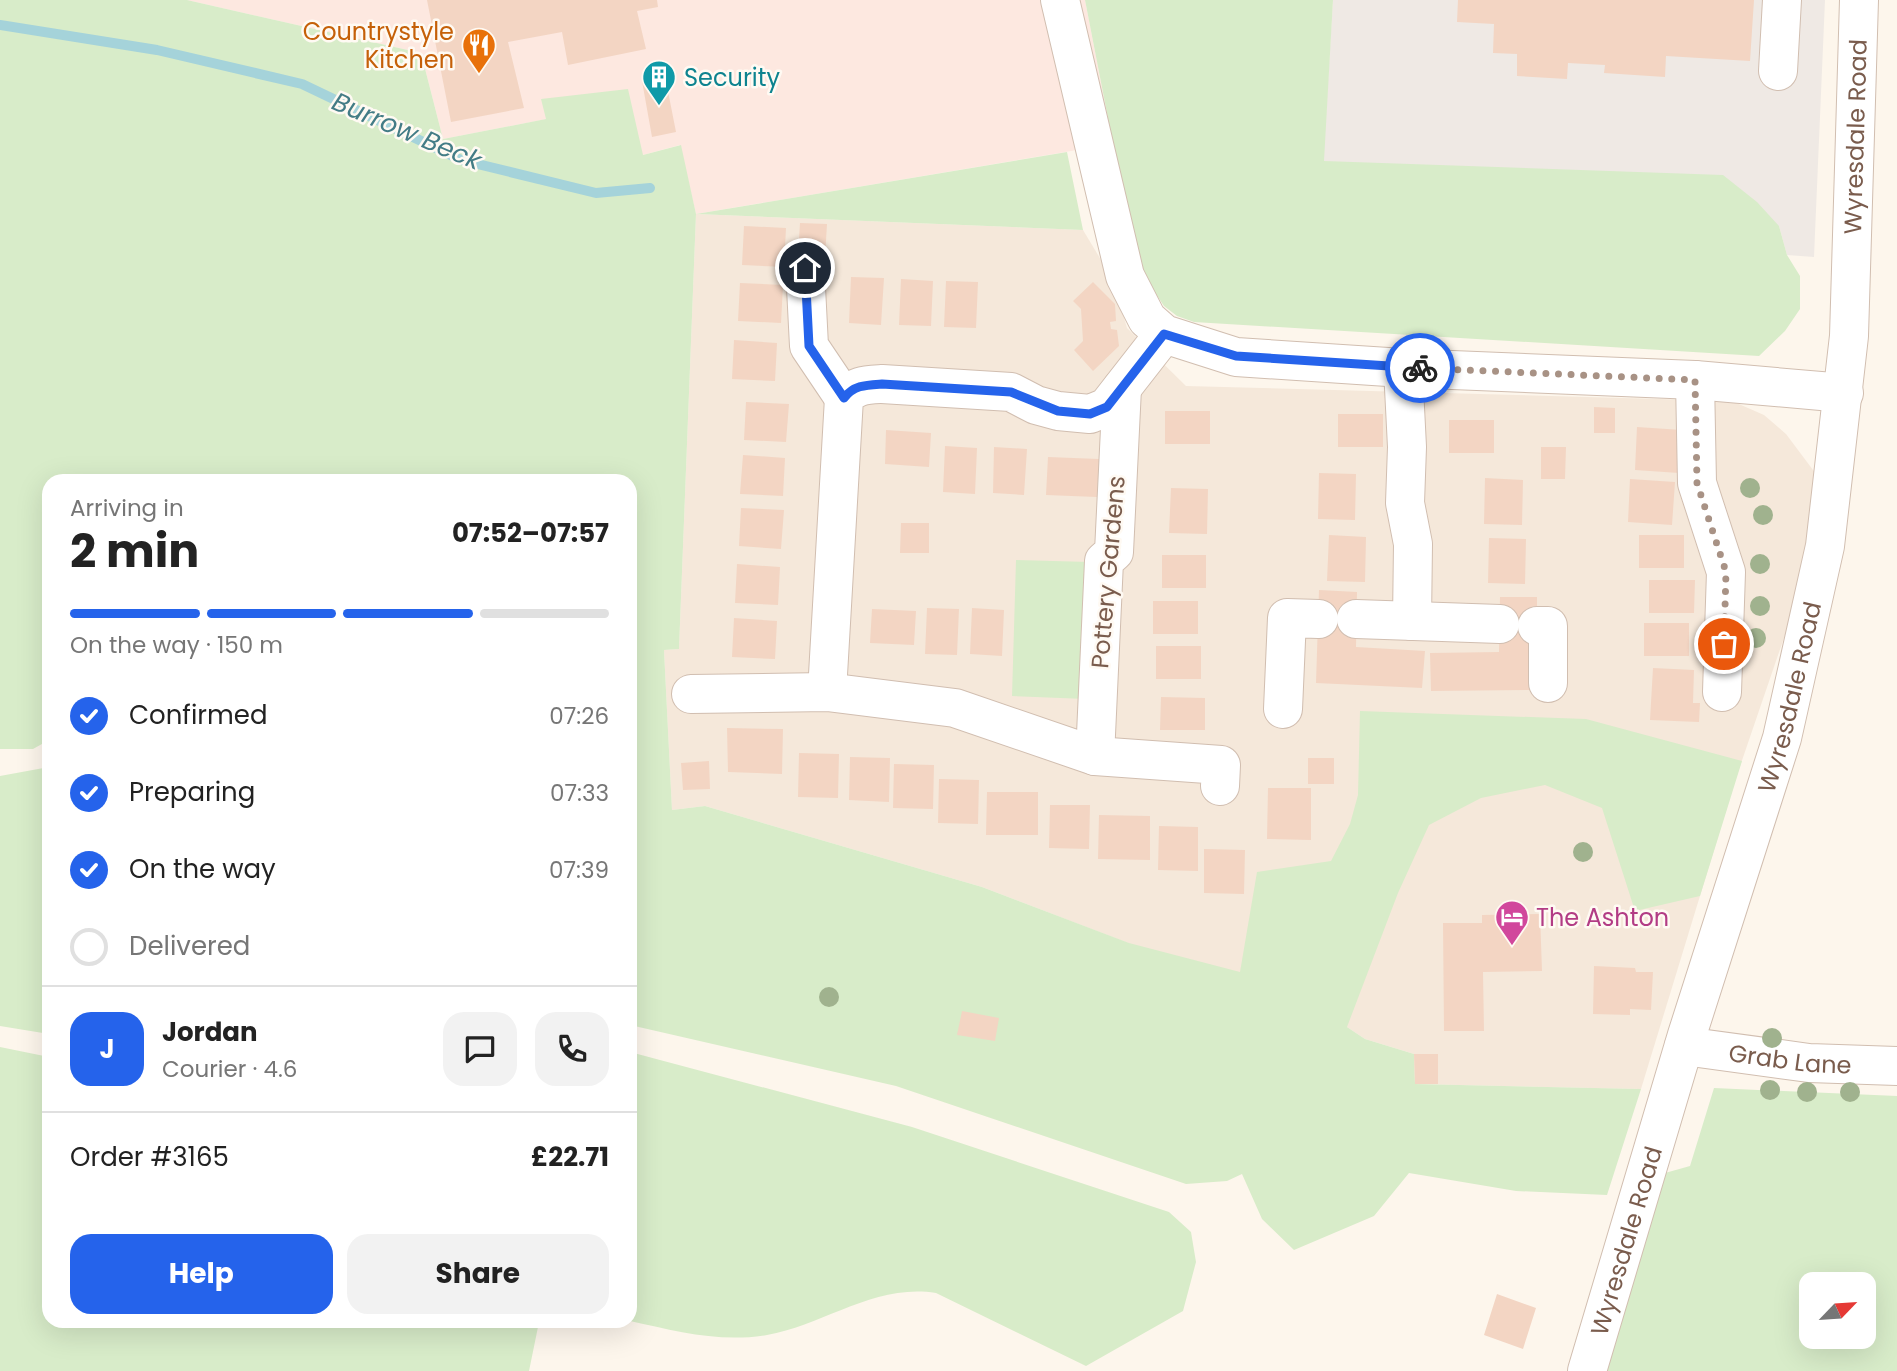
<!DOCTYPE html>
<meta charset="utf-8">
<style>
:root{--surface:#fff;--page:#f2f2f2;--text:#222;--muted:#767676;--line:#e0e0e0;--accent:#2563eb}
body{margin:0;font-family:Poppins,sans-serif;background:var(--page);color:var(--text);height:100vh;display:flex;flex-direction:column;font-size:26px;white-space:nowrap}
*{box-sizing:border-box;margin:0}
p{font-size:23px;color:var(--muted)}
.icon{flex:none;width:38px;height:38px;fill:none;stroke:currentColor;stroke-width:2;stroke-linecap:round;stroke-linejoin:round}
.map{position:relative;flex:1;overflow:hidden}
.sheet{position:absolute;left:42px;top:474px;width:595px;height:854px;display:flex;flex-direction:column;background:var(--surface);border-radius:21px;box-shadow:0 7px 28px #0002}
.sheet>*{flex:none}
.needle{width:46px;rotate:65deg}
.fabs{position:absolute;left:1799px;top:1272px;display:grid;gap:14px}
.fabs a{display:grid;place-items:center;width:77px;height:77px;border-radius:14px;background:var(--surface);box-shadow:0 7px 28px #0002;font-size:35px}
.pin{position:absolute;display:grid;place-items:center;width:60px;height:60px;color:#fff;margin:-30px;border:4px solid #fff;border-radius:50%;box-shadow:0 2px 7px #0007}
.courier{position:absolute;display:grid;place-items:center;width:70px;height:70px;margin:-35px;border:5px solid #2563eb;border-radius:50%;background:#fff;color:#222;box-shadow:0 2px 9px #0007}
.head em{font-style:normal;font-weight:700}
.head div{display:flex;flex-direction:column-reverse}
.head{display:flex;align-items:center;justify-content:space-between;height:119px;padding:0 28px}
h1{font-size:46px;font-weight:700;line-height:52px}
.bar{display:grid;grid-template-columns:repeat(4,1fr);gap:10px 7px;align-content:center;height:84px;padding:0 28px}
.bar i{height:9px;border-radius:5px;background:var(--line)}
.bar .current{background:var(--accent)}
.bar p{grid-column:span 4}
.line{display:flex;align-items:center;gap:18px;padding:0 28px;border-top:2px solid var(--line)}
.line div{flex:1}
.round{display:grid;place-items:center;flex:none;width:74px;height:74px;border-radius:21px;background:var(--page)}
ol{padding:0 28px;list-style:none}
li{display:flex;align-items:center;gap:21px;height:77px}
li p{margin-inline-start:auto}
li .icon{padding:7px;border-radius:50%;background:var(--accent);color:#fff;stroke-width:4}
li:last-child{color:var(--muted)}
li i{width:38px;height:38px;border:4px solid var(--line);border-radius:50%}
.button{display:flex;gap:14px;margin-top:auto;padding:14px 28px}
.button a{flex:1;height:80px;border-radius:21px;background:var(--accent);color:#fff;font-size:28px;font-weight:700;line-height:80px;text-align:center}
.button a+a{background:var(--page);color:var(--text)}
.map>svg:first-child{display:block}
</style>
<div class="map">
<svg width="1897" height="1371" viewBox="0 0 1897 1371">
<rect width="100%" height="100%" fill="#fdf6ec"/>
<path fill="#f5e8da" d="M696,214l387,16 30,50 14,48 59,58 546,15 32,14 22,19 30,40 -1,73 -79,231 -95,311 -226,-5 -1,-30 -49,-15 -18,-12 -365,-140 -277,-81 -33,4 -8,-160 15,-1z"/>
<path fill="#fde8e0" d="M187,0h898l28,144 -417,70 -16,-69 -37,10 -101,-56 5,20 -104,20 -22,-86z"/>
<path fill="#efe9e4" d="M1333,0h492l-11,257 -27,-2 -8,-29 -456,-65z"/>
<path fill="#d8ecc9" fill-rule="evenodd" d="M0,0h187l234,53 22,86 103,-20 -5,-20 87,-10 15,66 38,-10 15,69 371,-62 16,78 -387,-16 -17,435 -15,1 8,160 33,-4 277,81 147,56 111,29 17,-100 74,-11 19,-37 8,-29 2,-84 226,8 156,42 -42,135 -65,15 -33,-103 -57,-23 -64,13 -52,27 -31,68 -51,134 18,12 49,15 1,30 226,5 -34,106 -91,-4 -107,-18 -35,43 -80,34 -32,-31 -20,-45 -15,7 -41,3 -290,-98 -266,-61v-544h-581v259l-16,9h-33z
M1085,0h248l-9,161 399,14 34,27 22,24 8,29 13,21v33l-15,22 -26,25 -565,-34 -17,-6 -13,-10 -20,-30 -31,-132z
M1016,560l74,2 -4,137 -74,-3z
M49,767v267l-49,-8v-250z
M0,1047l49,10v264h478l11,6 -9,44h-529z
M630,1052l282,75 257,85 22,20 5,30 -13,49 -97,55 -150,-73c-61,-10 -112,32 -169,42 -48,8 -91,-4 -137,-14z
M1714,1088l183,8v275h-293l61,-198 25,-7zM1811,1284h53v53h-53z"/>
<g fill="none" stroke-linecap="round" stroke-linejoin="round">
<path stroke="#a5d3da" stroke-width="10" d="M0,25l157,25 145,34 159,76 135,33 54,-5"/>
</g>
<path fill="#f3d5c3" d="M427,0h230l1,7 -21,4 9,38 -78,16 -6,-33 -54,10 16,66 -73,14z
M1458,0h296l-4,61 -84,-5 -1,21 -61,-4 1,-8 -37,-2 -1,16 -50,-3v-22l-24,-1 1,-29 -37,-2z
M665,76l11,56 -24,5 -10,-56z
M800,223l27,1 -2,33 -27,-2z
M744,226l42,2 -2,39 -42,-2z
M851,277l33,1 -3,47 -32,-2z
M901,279l32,2 -2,45 -32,-1z
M946,281l32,1 -2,46 -32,-1z
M1093,282l22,22 1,17 -6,1 1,7 6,1 2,16 -26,25 -19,-21 9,-9 -2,-32 -8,-8z
M740,283l43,2 -2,38 -43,-2z
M734,340l43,3 -2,38 -43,-2z
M746,402l43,2 -3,38 -42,-2z
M1594,407l21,1v25h-21z
M1165,411h45v33h-45z
M1338,414h45v33h-45z
M1449,420h45v33h-45z
M1637,427l45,3 -3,43 -44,-3z
M886,430l45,3 -2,34 -44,-3z
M945,446l32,2 -2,46 -32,-2z
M994,447l33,2 -3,46 -31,-2z
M1541,447h25l-1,32h-24z
M743,455l42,3 -2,38 -43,-2z
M1048,457l51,2 -2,38 -51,-2z
M1319,473l37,1 -1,46 -37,-1z
M1485,478l38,2 -1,45 -38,-1z
M1630,479l45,3 -3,43 -44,-3z
M1171,488l37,1 -1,45 -38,-1z
M741,508l43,2 -3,39 -42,-3z
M901,523h28v30h-29z
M1329,535l37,2 -1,45 -38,-1z
M1639,535h45v33h-45z
M1489,538l37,1 -1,45 -37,-1z
M1162,555h44v33h-44z
M737,564l43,3 -2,38 -43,-2z
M1649,580h46l-1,33h-45z
M1319,590l38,2 -1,55 69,4 -3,37 -106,-5z
M1500,597h37v93l-106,1 -1,-38 69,-1z
M1153,601h45v33h-45z
M927,608l32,1 -2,46 -32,-1z
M972,608l32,2 -2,46 -32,-2z
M872,609l44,2 -2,34 -44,-2z
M734,618l43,3 -2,38 -43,-2z
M1644,623h45v33h-45z
M1156,646h45v33h-45z
M1653,668l41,2 -1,33h7l-1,19 -49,-2z
M1161,697l44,1v32h-45z
M727,728l56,1 -1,45 -54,-2z
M799,753l40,1 -1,44 -40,-1z
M850,757l40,1 -1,44 -40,-2z
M1308,758h26v26h-26z
M709,761l1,28 -27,1 -2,-27z
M894,764l40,1 -1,44 -40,-1z
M939,779l40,1 -1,44 -40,-1z
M1268,788h43v52l-44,-1z
M987,792h51v43h-52z
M1050,805h40l-1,44 -40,-1z
M1099,815l51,1v44l-52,-1z
M1159,826l39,1v44l-40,-1z
M1204,849l41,1 -1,44 -40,-1z
M1540,914l2,57 -59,1 1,59h-40l-1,-108h39v-8z
M1594,966l41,2 1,4h17l-2,38 -21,-1v6l-37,-1z
M962,1011l37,7 -4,23 -38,-6z
M1414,1054h24v30h-23z
M1497,1294l39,14 -13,41 -39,-14z"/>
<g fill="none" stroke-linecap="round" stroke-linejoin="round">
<g stroke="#d1beb0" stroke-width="40">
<g id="minor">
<path d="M1060,0l65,276 22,43 17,15 72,23 167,11 292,12 149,13"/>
<path d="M1778,71l4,-71"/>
<path d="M805,268l4,78 35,52"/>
<path d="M1403,368l4,79 -2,56 8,41 -1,77"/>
<path d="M1695,380l2,103 29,89 -4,120"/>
<path d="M1356,619l144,5"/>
<path d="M1537,626h11v57"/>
<path d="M827,692l17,-294c10,-13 22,-13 38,-14l129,8 25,13 22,6 32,3 17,-7 57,-73"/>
<path d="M691,694l136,-2 128,16 140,48 126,9 -1,21"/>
<path d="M1283,709l4,-91 32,1"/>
<path d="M1095,756l9,-195 10,-9 8,-164"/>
<path id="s1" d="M1684,1046l125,17 88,3"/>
<path id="s2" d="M1587,1371l100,-336 95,-297 43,-192 24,-210 10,-336"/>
</g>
</g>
<use href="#minor" stroke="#fff" stroke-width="38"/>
</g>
<g fill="#a0b28e">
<circle cx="1750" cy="488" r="10"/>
<circle cx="1763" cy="515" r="10"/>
<circle cx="1760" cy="564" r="10"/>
<circle cx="1760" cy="606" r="10"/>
<circle cx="1756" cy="638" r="10"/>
<circle cx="1583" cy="852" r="10"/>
<circle cx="829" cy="997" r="10"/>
<circle cx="1772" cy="1038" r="10"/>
<circle cx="1770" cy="1090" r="10"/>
<circle cx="1807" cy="1092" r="10"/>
<circle cx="1850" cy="1092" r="10"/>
</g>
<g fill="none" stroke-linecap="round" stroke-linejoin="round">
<path stroke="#a89285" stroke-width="7" stroke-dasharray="0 12.6" d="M1420,368l275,12 2,103 29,89 -2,72"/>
<path stroke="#2563eb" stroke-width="9" d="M805,268l4,78 35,52c10,-13 22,-13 38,-14l129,8 47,19 32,3 17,-7 57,-73 72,22 184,12"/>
</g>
<defs>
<g id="restaurant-pin" transform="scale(1.75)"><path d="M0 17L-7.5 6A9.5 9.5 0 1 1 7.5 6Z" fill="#e8710a" stroke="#fffaf3"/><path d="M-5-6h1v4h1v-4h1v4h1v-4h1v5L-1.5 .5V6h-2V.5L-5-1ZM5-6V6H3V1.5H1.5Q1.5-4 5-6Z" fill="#fff"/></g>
<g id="building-pin" transform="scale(1.75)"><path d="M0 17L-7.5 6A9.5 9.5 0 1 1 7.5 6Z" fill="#0f9aa8" stroke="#fffaf3"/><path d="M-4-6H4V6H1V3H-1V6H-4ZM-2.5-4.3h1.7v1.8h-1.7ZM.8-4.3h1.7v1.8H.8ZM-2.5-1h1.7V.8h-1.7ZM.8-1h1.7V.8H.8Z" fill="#fff"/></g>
<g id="hotel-pin" transform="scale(1.75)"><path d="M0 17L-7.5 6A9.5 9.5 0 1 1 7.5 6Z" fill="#d1479c" stroke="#fffaf3"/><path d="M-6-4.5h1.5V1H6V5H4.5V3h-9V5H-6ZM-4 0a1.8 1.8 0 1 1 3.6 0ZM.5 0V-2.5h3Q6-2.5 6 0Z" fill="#fff"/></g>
</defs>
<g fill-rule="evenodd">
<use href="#restaurant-pin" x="479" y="45"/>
<use href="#building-pin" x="659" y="77"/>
<use href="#hotel-pin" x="1512" y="917"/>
</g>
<g text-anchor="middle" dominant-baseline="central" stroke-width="5" stroke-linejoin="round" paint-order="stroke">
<g font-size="24" fill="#c56008" stroke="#fffaf3" text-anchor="end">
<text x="454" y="31">Countrystyle<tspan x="454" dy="28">Kitchen</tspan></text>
</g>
<g font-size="24" fill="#0d838f" stroke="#fffaf3" text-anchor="start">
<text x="684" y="77">Security</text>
</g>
<g font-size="24" fill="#7a5c4d" stroke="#fffaf3">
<text stroke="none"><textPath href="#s2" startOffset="1270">Wyresdale Road</textPath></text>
<text transform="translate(1108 572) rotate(-85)">Pottery Gardens</text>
<text stroke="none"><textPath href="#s2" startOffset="704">Wyresdale Road</textPath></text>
<text stroke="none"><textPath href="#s1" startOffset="107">Grab Lane</textPath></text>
<text stroke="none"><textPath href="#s2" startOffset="136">Wyresdale Road</textPath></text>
</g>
<g font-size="24" fill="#b23c85" stroke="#fffaf3" text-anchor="start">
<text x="1536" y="917">The Ashton</text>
</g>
<g font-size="26" font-style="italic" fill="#437c86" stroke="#fffaf3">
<text transform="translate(407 131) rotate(23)">Burrow Beck</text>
</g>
</g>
</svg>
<div class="fabs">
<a><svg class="needle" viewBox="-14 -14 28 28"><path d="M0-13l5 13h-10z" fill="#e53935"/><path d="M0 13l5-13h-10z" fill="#767676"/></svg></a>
</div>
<div class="pin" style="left:1724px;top:644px;background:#ea580c"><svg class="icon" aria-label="bag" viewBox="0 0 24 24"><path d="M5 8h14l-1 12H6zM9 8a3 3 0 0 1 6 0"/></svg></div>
<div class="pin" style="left:805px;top:268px;background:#1f2937"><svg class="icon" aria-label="home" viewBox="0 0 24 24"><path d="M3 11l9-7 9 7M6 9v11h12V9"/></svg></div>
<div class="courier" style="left:1420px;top:368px"><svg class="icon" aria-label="bike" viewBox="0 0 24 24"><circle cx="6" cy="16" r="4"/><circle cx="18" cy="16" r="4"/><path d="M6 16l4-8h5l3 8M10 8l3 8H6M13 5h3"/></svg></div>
<section class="sheet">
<div class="head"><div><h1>2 min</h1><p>Arriving in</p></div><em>07:52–07:57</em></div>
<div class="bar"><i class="current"></i><i class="current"></i><i class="current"></i><i></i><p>On the way · 150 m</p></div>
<ol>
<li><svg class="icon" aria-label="check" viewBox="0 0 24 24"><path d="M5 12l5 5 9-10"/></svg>Confirmed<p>07:26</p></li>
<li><svg class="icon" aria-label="check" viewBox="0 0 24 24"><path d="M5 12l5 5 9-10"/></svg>Preparing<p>07:33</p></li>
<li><svg class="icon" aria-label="check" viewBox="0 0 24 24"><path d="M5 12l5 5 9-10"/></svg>On the way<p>07:39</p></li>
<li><i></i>Delivered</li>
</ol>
<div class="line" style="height:126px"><b class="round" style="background:var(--accent);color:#fff">J</b><div><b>Jordan</b><p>Courier · 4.6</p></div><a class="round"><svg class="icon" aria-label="chat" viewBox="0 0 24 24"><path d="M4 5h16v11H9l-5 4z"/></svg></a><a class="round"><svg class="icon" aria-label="phone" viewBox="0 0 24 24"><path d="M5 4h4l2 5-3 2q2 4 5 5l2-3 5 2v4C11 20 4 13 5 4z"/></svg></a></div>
<div class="line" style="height:91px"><div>Order #3165</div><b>£22.71</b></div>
<div class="button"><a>Help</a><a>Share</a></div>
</section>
</div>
